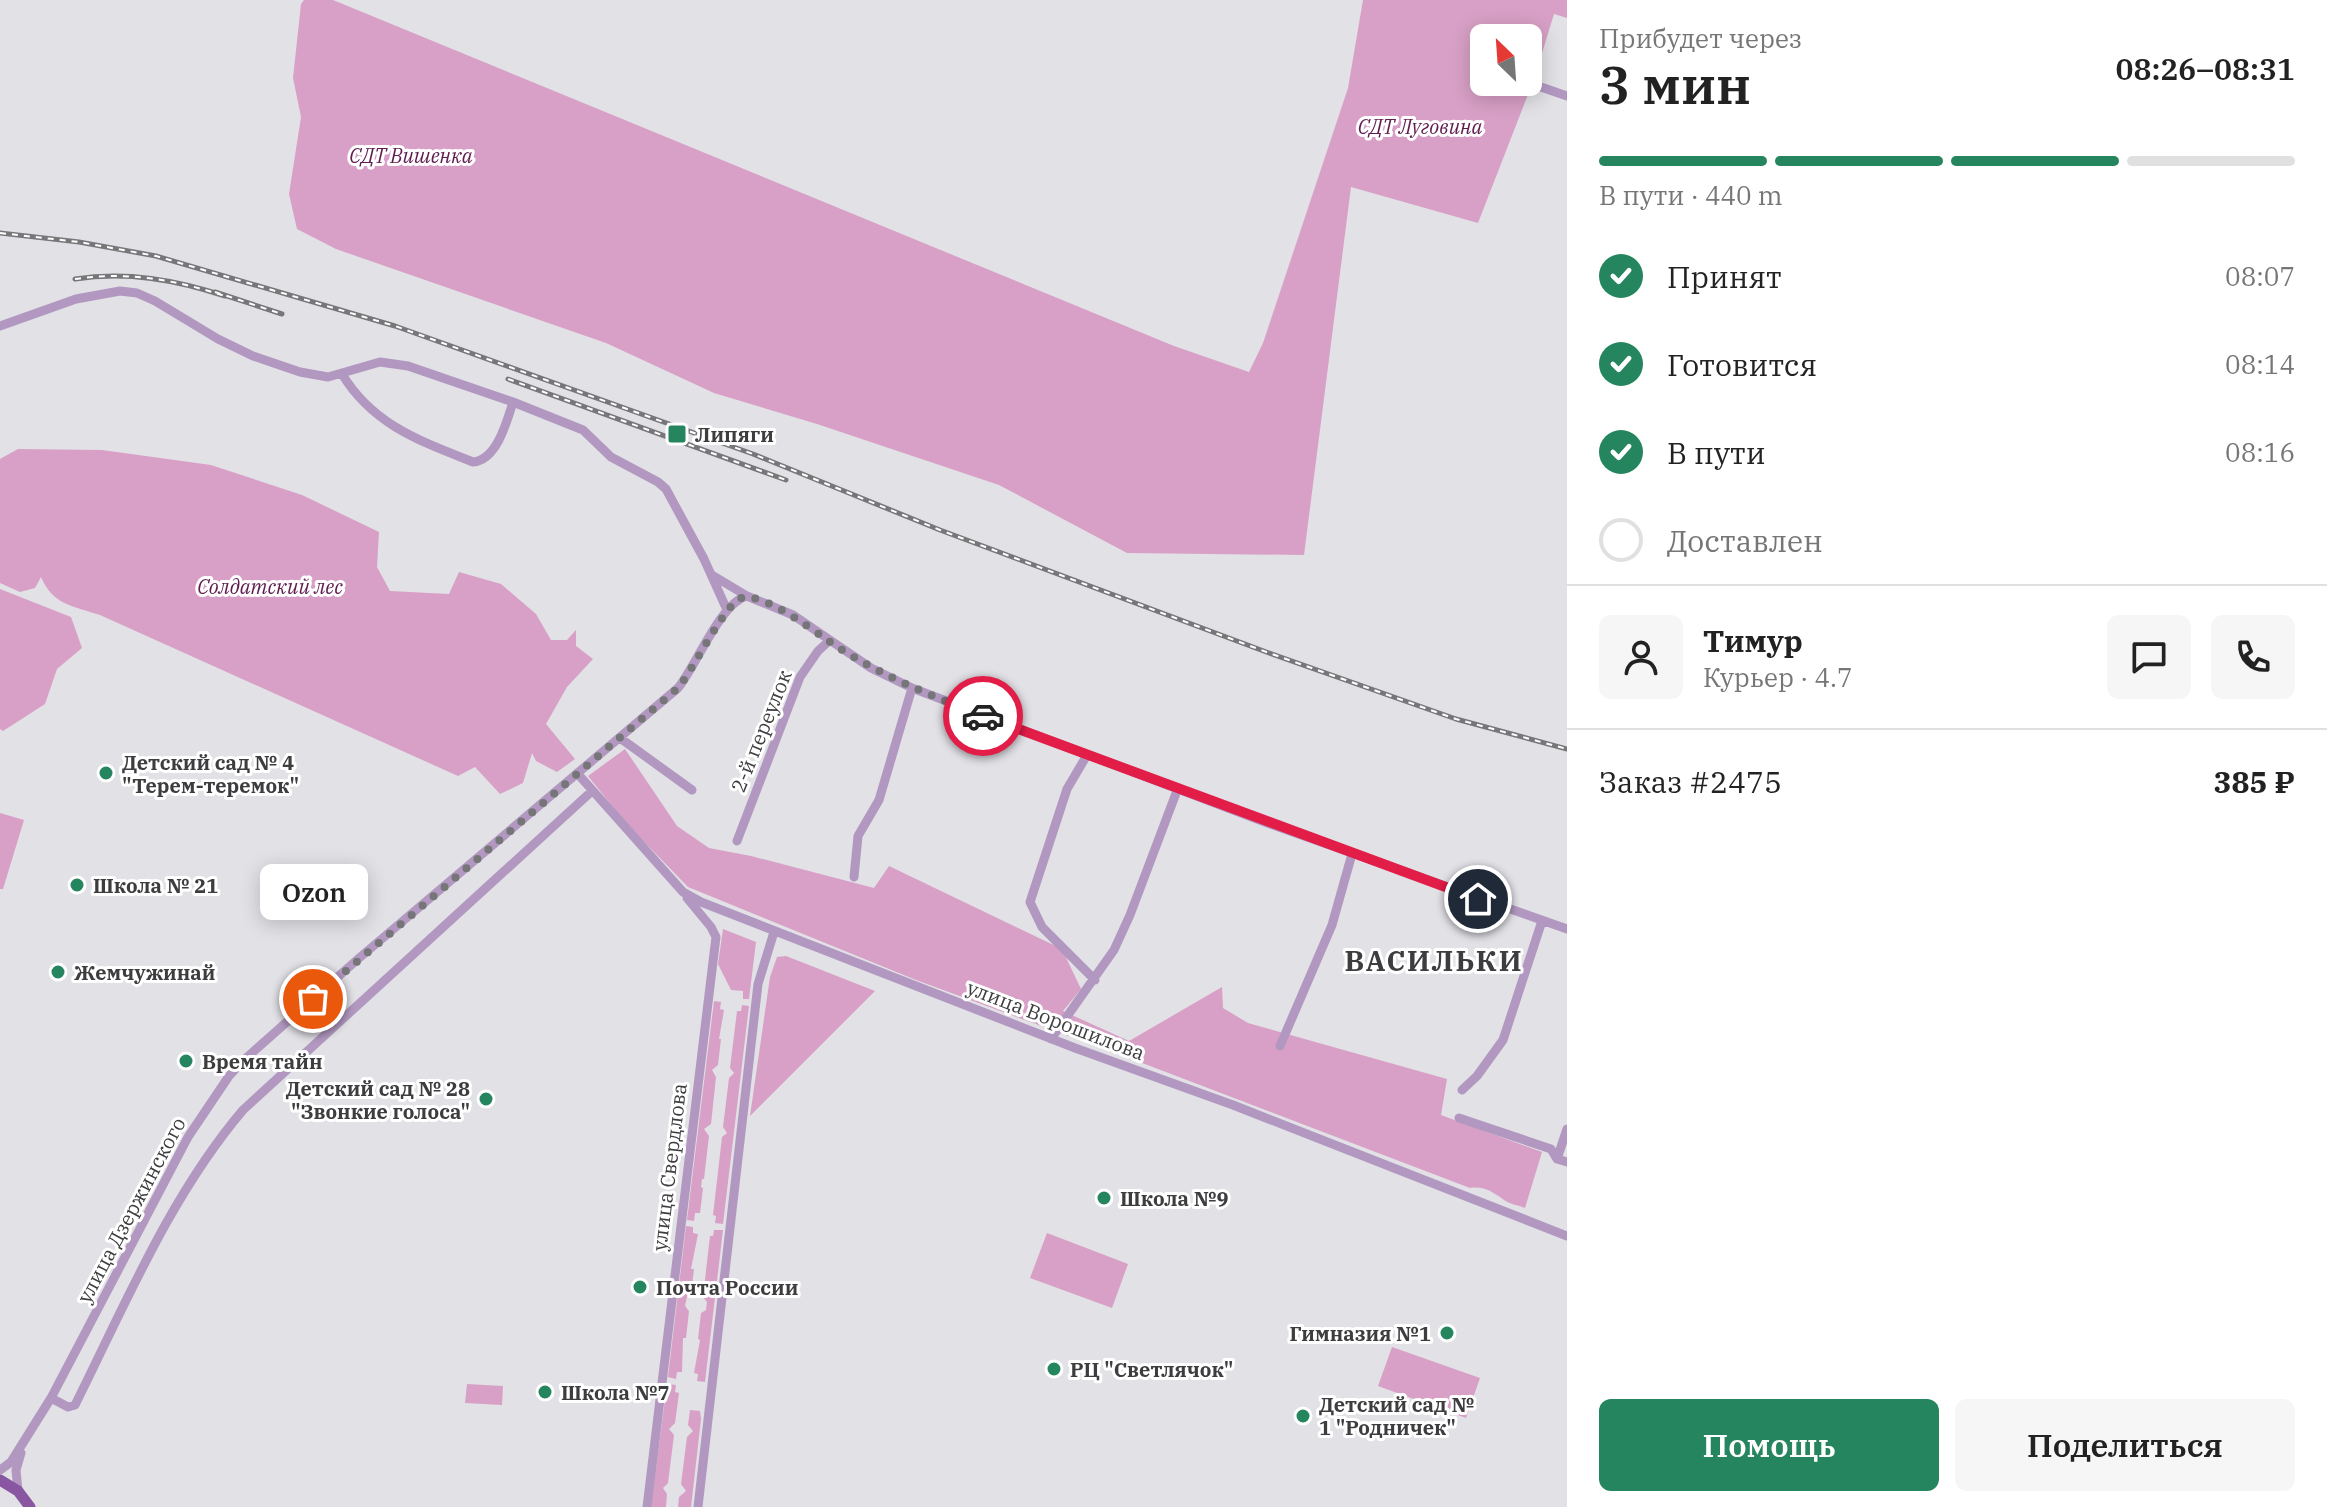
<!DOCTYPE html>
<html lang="ru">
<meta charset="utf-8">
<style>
:root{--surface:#fff;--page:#f6f6f6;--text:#222;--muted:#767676;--line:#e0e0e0;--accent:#25855e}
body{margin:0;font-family:"IBM Plex Serif",serif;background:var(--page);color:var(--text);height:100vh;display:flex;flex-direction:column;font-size:30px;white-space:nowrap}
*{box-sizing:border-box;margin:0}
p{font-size:26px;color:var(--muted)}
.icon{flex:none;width:44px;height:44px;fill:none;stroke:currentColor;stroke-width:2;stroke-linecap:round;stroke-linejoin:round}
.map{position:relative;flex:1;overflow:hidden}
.drawer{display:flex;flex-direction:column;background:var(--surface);width:760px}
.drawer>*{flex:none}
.needle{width:52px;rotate:335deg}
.fabs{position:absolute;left:1470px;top:24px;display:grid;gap:16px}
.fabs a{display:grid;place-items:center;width:72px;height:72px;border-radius:12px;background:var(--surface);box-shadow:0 4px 20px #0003;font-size:40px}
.pin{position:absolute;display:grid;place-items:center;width:68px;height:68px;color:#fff;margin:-34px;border:4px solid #fff;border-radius:50%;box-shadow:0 2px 8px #0007}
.courier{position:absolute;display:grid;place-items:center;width:80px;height:80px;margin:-40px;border:6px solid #e11d48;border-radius:50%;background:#fff;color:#222;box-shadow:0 2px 10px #0007}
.bubble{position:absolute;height:56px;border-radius:12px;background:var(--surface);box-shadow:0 4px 20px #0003;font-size:26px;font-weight:600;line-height:56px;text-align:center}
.headline em{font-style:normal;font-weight:600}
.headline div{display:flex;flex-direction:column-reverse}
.headline{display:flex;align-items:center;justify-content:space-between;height:136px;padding:0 32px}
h1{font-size:52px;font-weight:600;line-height:60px}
.bar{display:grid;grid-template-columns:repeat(4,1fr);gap:12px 8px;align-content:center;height:96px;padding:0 32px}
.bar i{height:10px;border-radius:6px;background:var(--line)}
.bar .current{background:var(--accent)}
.bar p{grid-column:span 4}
.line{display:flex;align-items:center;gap:20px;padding:0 32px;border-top:2px solid var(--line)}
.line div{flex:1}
.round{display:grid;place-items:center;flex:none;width:84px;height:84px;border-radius:12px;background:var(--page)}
ol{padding:0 32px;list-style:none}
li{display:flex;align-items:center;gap:24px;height:88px}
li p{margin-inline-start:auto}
li .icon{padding:8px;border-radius:50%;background:var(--accent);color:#fff;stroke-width:4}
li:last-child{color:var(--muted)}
li i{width:44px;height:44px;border:4px solid var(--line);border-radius:50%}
.button{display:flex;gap:16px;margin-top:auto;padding:16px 32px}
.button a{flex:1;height:92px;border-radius:12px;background:var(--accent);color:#fff;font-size:32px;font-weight:600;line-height:92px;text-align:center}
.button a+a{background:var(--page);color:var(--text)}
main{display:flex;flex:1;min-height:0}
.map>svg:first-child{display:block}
</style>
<main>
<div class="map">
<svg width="1567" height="1507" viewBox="0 0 1567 1507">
<rect width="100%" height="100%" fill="#e1e1e6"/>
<path fill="#d8a0c6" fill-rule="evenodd" d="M304,0h29l841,346 75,26 14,-29 85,-255 15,-88h204v18l-13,-4 -20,65 -56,144 -127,-36 -47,368 -177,-2 -128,-68 -182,-61 -103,-31 -108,-50 -270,-94 -39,-20 -8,-35 12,-77 -8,-39 8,-74zM1484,38h44v44h-44z
M18,449l84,1 109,15 91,30 77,37 -2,35 13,24 59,3 10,-22 42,12 35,30 15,26h16l9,-10v16l17,13 -26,28 -21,37 29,35 -18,13 -21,-11 -4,-8 -9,30 -23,11 -25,-27 -17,9 -358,-161c-27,-9 -47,-10 -59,-38l-6,11 -15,4 -20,-9v-124z
M0,589l71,28 11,31 -25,21 -12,35 -42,27 -3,-2z
M625,749l52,77 32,22 42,8 123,32 15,-22 173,83 19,40 -18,22 66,30 93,-54 1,21 25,15 199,56 -6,36 101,37 -17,56c-7,-3 -16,-4 -21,-8 -12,-8 -19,-14 -34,-12l-333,-127 -221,-81 -228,-93 -63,-65 -37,-46z
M0,813l24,7 -21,69h-3z
M723,929l33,13 -7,57h-6v-8l-12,-1 -13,-26z
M786,956l89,35 -125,125 20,-139 7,-20z
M714,1001l7,1 -1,7 4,1 -5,29h2l-3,26 -6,5 4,7 -5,47 -7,5 5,7 -5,43h-2l-1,8 2,1 -3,25h-5l-1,8 -7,-1z
M742,1005l7,1 -26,218 -8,-1 1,-7 -3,-1 9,-78 5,-4 -4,-6 6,-49 5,-5 -4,-5 7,-57h4z
M686,1226l7,1v6l5,1 -7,35h3l-3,25 -4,2 -2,10 4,5 -3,27h-3l-1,34h-5l-1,7 -8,-2z
M714,1230h9l-18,152 -8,-1 1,-7 -4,-1 6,-33 -2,-1 3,-26 5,-3 1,-8 -4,-5 7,-61h3z
M1047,1233l81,31 -16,44 -82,-30z
M1392,1347l88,31 -14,40 -88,-32z
M467,1384l36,2 -1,19 -37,-2z
M667,1384l9,1 -1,7 4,1 -4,30 -6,6 5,6 -6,48 -5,5 4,6 -1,13h-15z
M690,1410l10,1 1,8 -10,88h-13l1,-10 7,-6 -5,-7 6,-47 6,-6 -5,-6z"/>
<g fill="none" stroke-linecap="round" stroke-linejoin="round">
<path stroke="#b298c1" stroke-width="9" d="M1538,86l29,10
M0,326l76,-27 44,-8 17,2 18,8 63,38 35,17 47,16 28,5 52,-15 28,4 105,36 70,28 28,27 47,25 8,7 38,70 23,51
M342,374c31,51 78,67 131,88 24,-2 34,-41 40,-60
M712,575l35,21 46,19 78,53 41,20 358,136 297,105
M620,738l72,52
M1087,755l-20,34 -37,113 12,25 53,53
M577,773l106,119 18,10 374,146 158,57 334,131
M737,841l63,-164 18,-26 11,-10
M854,877l4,-41 21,-36 33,-112
M1051,1039l63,-89 16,-35 48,-127
M1280,1046l52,-121 20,-71
M1462,1090l15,-14 26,-36 39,-119
M1459,1118l92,31 6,10 10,3
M1557,1159l10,-30
M51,1398l17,9 7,-2c50,-100 95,-209 168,-295l349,-319
M0,1470l11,-8 40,-64 137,-261 41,-61 16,-17 113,-100 320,-271c18,-22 43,-86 69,-92
M18,1491l-2,-21 5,-17
M647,1507l69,-570 -5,-10 -24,-29
M698,1507l60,-523 16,-52"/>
<path stroke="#8957a2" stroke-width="11" d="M0,1480l18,11 12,16"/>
<g stroke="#77777a" stroke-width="5">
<path id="rail" d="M0,233l79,9 77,14 239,70 358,128 187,76 329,123 187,66 111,30
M75,279c52,-8 101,1 150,17
M215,292l67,22
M508,379l278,101"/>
</g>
<use href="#rail" stroke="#fff" stroke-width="2" stroke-dasharray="6" stroke-linecap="butt"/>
</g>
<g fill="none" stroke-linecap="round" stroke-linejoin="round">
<path stroke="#767679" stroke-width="8" stroke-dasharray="0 14.4" d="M313,999l365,-311c15,-18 47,-84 63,-90 18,-7 67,28 82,39 49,35 104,57 160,79"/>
<path stroke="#e11d48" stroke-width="10" d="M983,716l495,183"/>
</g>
<g fill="#25855e" stroke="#fff" stroke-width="3">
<rect x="667" y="424" width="20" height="20" rx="4"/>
<circle cx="106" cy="773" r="8"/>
<circle cx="77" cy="885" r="8"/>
<circle cx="58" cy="972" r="8"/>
<circle cx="186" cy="1061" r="8"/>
<circle cx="486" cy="1099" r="8"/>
<circle cx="1104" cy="1198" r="8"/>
<circle cx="640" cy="1287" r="8"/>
<circle cx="1447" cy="1333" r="8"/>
<circle cx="1054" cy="1369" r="8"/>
<circle cx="545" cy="1392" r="8"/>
<circle cx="1303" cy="1416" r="8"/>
</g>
<g text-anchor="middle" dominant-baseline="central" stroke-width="6" stroke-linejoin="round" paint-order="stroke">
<g font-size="20" font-style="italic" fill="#5f1c4f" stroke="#fff">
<text x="1420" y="126">СДТ Луговина</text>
<text x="411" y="155">СДТ Вишенка</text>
<text x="270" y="586">Солдатский лес</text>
</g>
<g font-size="20" font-weight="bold" fill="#3d3d3f" stroke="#fff" text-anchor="start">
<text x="695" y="434">Липяги</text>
<text x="122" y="762">Детский сад № 4<tspan x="122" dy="23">"Терем-теремок"</tspan></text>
<text x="93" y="885">Школа № 21</text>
<text x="74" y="972">Жемчужинай</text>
<text x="202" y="1061">Время тайн</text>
<text x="470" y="1088" text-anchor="end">Детский сад № 28<tspan x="470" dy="23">"Звонкие голоса"</tspan></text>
<text x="1120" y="1198">Школа №9</text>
<text x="656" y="1287">Почта России</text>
<text x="1431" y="1333" text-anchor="end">Гимназия №1</text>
<text x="1070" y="1369">РЦ "Светлячок"</text>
<text x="561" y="1392">Школа №7</text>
<text x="1319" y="1404">Детский сад №<tspan x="1319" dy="23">1 "Родничек"</tspan></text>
</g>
<g font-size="20" fill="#3d3d3f" stroke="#fff">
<text transform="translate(761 731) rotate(-68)">2-й переулок</text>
<text transform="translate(1056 1020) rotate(21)">улица Ворошилова</text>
<text transform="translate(669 1167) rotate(-83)">улица Свердлова</text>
<text transform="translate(131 1210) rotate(-62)">улица Дзержинского</text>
</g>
<g font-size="28" font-weight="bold" letter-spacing="2" fill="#3d3d3f" stroke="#fff">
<text x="1434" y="960">ВАСИЛЬКИ</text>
</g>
</g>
</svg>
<div class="fabs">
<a><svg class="needle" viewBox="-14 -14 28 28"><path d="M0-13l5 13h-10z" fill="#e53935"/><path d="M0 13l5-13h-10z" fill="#767676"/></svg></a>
</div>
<div class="pin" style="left:313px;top:999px;background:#ea580c"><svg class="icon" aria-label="bag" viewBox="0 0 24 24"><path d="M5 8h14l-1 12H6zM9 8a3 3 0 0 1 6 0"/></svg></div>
<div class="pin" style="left:1478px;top:899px;background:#1f2937"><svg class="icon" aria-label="home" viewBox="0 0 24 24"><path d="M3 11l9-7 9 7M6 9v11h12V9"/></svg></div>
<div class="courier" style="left:983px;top:716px"><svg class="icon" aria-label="car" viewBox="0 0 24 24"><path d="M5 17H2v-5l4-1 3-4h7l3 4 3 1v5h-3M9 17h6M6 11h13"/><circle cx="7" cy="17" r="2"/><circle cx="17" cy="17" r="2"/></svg></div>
<div class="bubble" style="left:260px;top:864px;width:108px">Ozon</div>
</div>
<section class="drawer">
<div class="headline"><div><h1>3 мин</h1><p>Прибудет через</p></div><em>08:26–08:31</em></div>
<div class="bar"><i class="current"></i><i class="current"></i><i class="current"></i><i></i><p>В пути · 440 m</p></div>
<ol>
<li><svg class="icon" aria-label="check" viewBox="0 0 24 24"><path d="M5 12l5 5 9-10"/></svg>Принят<p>08:07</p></li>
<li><svg class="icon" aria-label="check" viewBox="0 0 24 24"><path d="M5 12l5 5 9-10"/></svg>Готовится<p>08:14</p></li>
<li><svg class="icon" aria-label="check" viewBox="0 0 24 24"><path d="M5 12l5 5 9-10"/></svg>В пути<p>08:16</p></li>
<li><i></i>Доставлен</li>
</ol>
<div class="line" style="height:144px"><a class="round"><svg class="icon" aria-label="person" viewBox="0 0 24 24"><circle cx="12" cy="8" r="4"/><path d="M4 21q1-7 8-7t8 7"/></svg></a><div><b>Тимур</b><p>Курьер · 4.7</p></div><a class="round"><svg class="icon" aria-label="chat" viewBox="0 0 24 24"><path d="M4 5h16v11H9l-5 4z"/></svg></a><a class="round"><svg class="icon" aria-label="phone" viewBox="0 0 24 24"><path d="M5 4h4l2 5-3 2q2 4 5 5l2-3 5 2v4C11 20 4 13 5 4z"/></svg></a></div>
<div class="line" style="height:104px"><div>Заказ #2475</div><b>385 ₽</b></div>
<div class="button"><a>Помощь</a><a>Поделиться</a></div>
</section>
</main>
